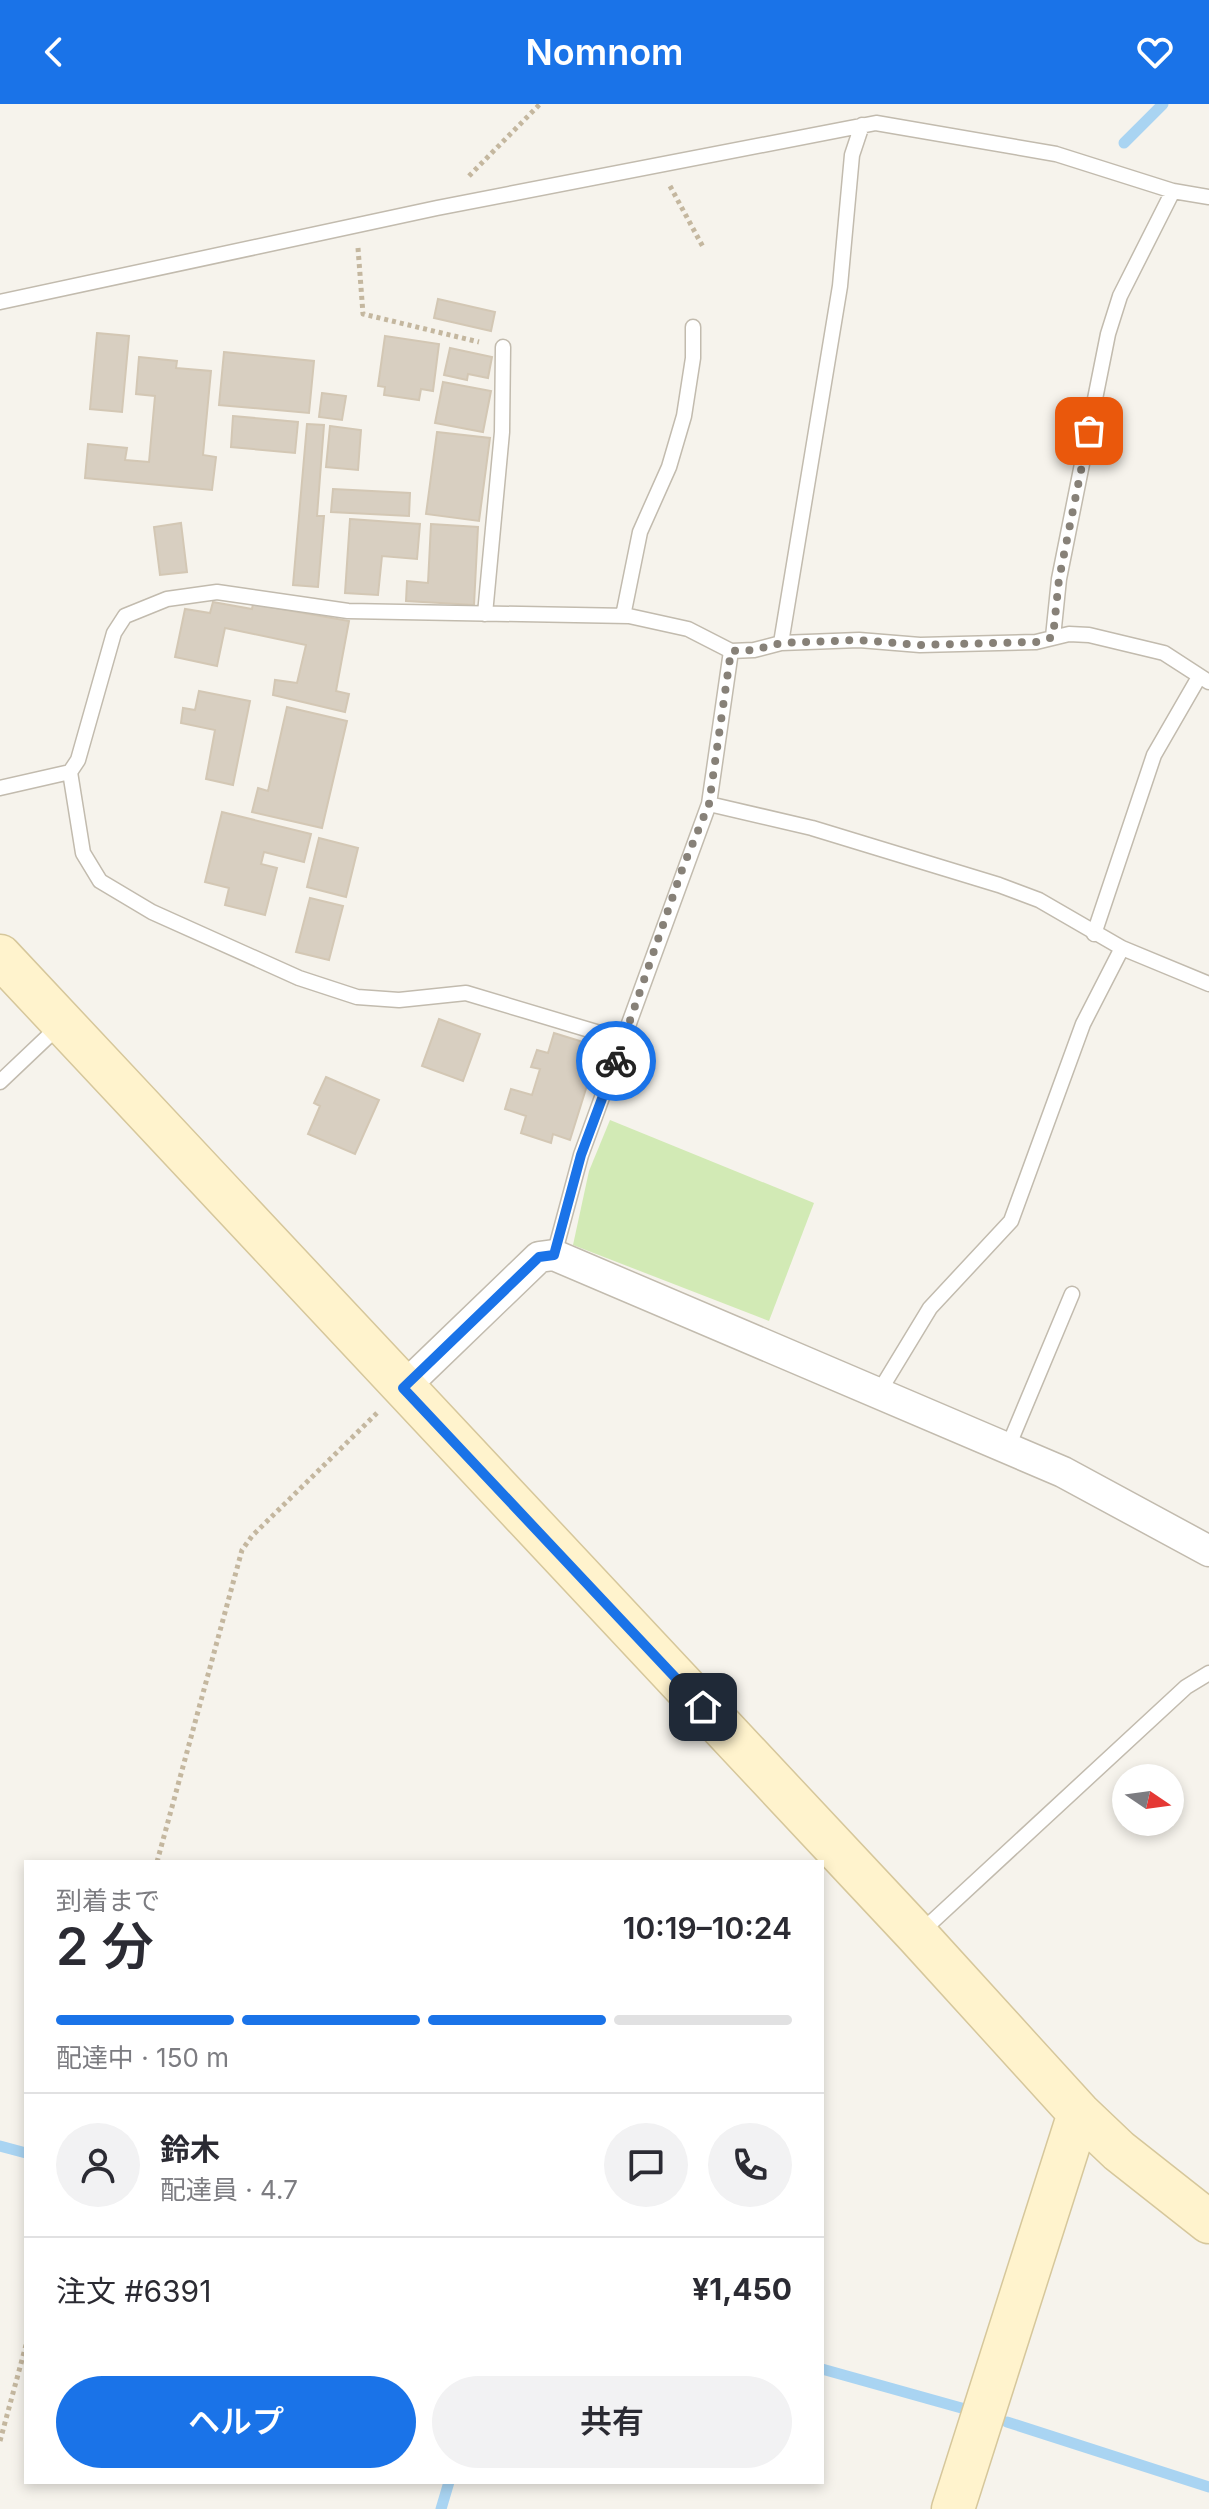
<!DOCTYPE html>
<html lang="ja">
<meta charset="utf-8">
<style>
:root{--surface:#fff;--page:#f2f2f3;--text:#2b2b33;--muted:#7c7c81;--line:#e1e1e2;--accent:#1a73e8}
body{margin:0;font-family:Inter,"Noto Sans JP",sans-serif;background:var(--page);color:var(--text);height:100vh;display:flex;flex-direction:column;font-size:30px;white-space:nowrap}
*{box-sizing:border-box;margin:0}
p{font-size:26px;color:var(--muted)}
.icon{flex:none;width:44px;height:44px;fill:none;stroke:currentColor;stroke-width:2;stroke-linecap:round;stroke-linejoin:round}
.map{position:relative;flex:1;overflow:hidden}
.drawer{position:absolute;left:24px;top:1756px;width:800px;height:624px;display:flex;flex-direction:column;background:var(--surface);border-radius:0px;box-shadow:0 4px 12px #0003}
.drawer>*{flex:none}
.needle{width:52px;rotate:103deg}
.controls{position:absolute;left:1112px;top:1660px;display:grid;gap:16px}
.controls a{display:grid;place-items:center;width:72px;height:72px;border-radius:50%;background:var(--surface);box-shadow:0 4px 12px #0003;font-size:40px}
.pin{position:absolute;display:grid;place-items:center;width:68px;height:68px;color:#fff;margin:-34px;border-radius:16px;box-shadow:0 4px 12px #0006}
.courier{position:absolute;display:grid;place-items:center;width:80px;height:80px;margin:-40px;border:6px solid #1a73e8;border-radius:50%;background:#fff;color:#222;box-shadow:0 2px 10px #0007}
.headline em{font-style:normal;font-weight:600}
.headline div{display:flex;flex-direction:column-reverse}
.headline{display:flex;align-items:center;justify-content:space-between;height:136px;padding:0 32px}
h1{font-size:52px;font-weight:600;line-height:60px}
.bar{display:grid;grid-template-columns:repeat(4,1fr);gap:12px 8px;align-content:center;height:96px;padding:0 32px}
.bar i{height:10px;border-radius:6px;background:var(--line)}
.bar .selected{background:var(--accent)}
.bar p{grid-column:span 4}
.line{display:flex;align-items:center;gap:20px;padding:0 32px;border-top:2px solid var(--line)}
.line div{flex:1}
.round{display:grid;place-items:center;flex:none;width:84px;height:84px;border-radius:42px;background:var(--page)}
.cta{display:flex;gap:16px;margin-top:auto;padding:16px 32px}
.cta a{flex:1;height:92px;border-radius:48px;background:var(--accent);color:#fff;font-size:32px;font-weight:600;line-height:92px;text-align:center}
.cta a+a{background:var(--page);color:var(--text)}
header{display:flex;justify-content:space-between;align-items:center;height:104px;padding:0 32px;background:var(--accent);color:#fff;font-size:36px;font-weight:600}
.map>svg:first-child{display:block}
</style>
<header><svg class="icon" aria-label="back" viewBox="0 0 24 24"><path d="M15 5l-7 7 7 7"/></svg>Nomnom<svg class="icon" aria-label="heart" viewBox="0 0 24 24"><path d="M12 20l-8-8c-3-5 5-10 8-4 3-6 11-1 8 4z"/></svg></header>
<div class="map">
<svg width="1209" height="2405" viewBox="0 0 1209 2405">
<rect width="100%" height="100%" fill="#f6f3ec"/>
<path fill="#d2eab5" d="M610,1016l204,83 -45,118 -196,-76 16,-74z"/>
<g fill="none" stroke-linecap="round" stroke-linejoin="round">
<path stroke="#a9d4f2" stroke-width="11" d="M1124,39l39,-39
M0,2042l26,7
M822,2265l143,40
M1007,2318l202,65
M441,2405l8,-27"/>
</g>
<path fill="#d8cfc1" stroke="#d3c7b4" stroke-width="2" d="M438,195l57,13 -4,19 -57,-13z
M97,229l32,3 -7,76 -32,-3z
M385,232l54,8 -6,47 -12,-2 -2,11 -35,-5 1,-8 -7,-1z
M450,244l42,9 -4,21 -20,-4 -1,6 -23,-5z
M224,248l90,9 -5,52 -90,-8z
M139,253l38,4 -1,7 35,3 -8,84 13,2 -4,33 -127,-12 3,-34 39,4 -2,12 24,2 6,-66 -19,-2z
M443,278l48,9 -8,41 -48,-9z
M322,289l24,3 -4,24 -23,-3z
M233,312l65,6 -3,31 -64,-6z
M307,320l17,1 -7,91h7l-6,71 -25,-2z
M330,322l31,4 -3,40 -32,-3z
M437,328l53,6 -11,83 -53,-7z
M333,385l77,4 -1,23 -78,-4z
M350,415l70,5 -3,35 -35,-3 -4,39 -33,-2z
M181,419l6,49 -27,3 -6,-48z
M431,420l47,3 -4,78 -68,-4 1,-20 21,2z
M213,498l39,7 1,-5 96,17 -13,70 13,3 -4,18 -72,-17 2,-15 22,3 9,-38 -81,-17 -8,38 -42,-9 10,-48 25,4z
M199,587l51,10 -17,84 -27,-6 9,-49 -34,-7 2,-15 12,2z
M287,603l60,14 -25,107 -70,-16 6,-24 10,3z
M222,708l89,22 -7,28 -40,-10 -3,12 16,4 -12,47 -40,-10 4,-17 -24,-6z
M319,734l39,10 -12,49 -39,-10z
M310,794l33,8 -14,54 -33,-8z
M439,915l41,15 -17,47 -41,-15z
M554,929l45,14 -29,93 -17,-6 -2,9 -30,-10 5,-17 -21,-7 6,-20 21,6 8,-26 -9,-2 6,-17 11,3z
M326,973l53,23 -24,54 -47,-20 12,-28 -6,-3z"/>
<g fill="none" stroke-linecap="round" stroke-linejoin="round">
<g stroke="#c2bbae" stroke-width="17">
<path id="lane" d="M0,198l437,-94 439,-85 180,31 117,37 36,6
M485,510l17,-182 1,-85
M623,512l17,-84 29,-65 15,-51 9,-58v-31
M1053,533l6,-58 49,-245 12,-38 53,-105
M781,539l59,-357 12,-131 10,-30
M70,668l13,81 17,28 52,31 147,66 58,19 42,3 67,-7 157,47
M0,684l70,-16 8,-12 36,-127 11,-17 42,-17 50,-7 131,19 281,5 59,13 43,22 23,-1 27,-7 78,-3 61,5 116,-3 33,-8 20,1 75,18 45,29
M709,700l103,24 187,57 40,15 83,48 87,36
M1094,830l60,-179 45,-78
M0,978l59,-56
M554,1151l27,-100 128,-351 22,-153
M879,1288l51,-84 81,-87 72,-197 39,-76
M1008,1343l64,-153
M921,1828l265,-245 23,-14"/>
</g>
<g stroke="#c2bbae" stroke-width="33">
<path id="street" d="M403,1284l136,-131 15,-2 509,217 146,79"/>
</g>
<g stroke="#d6c79b" stroke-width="45">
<path id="secondary" d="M0,852l917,979 162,178 40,38 90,71
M953,2405l126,-396"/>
</g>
<path stroke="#c4b79f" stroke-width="5" stroke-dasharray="4 4" stroke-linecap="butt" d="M469,72l71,-72
M670,82l33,61
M358,144l5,66 116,28
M157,1758l85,-312 10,-14 125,-123
M0,2337l26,-96"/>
<use href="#lane" stroke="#fff" stroke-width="14"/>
<use href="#street" stroke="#fff" stroke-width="30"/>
<use href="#secondary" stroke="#fff3cd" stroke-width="42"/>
</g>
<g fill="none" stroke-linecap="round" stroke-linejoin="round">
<path stroke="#878178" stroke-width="8" stroke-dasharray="0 14.4" d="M616,957l67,-194 26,-63 22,-153 23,-1 27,-7 78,-3 61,5 116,-3 17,-5 6,-58 30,-148"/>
<path stroke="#1a73e8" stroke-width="10" d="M616,957l-35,94 -27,100 -15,2 -136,131 300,319"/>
</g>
</svg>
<div class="controls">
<a><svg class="needle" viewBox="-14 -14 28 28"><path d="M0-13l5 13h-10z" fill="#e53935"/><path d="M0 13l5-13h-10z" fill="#7c7c81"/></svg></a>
</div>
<div class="pin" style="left:1089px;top:327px;background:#ea580c"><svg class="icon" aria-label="bag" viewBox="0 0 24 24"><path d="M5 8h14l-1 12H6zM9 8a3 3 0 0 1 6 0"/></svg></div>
<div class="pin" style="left:703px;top:1603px;background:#1f2937"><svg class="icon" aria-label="home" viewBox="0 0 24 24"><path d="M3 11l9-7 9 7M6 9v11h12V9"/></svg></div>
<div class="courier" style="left:616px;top:957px"><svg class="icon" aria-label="bike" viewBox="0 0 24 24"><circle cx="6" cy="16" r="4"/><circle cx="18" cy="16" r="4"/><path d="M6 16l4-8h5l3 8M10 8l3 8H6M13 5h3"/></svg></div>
<section class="drawer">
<div class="headline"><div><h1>2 分</h1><p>到着まで</p></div><em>10:19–10:24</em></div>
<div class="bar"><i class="selected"></i><i class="selected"></i><i class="selected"></i><i></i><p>配達中 · 150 m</p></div>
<div class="line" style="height:144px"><a class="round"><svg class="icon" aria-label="person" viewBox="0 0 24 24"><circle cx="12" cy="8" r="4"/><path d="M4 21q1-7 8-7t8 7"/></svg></a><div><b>鈴木</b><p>配達員 · 4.7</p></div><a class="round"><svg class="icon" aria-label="chat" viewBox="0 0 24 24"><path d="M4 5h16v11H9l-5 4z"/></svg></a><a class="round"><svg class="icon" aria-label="phone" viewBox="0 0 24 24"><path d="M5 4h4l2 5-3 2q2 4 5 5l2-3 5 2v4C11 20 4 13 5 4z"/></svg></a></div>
<div class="line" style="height:104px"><div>注文 #6391</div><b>¥1,450</b></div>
<div class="cta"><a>ヘルプ</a><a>共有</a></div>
</section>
</div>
